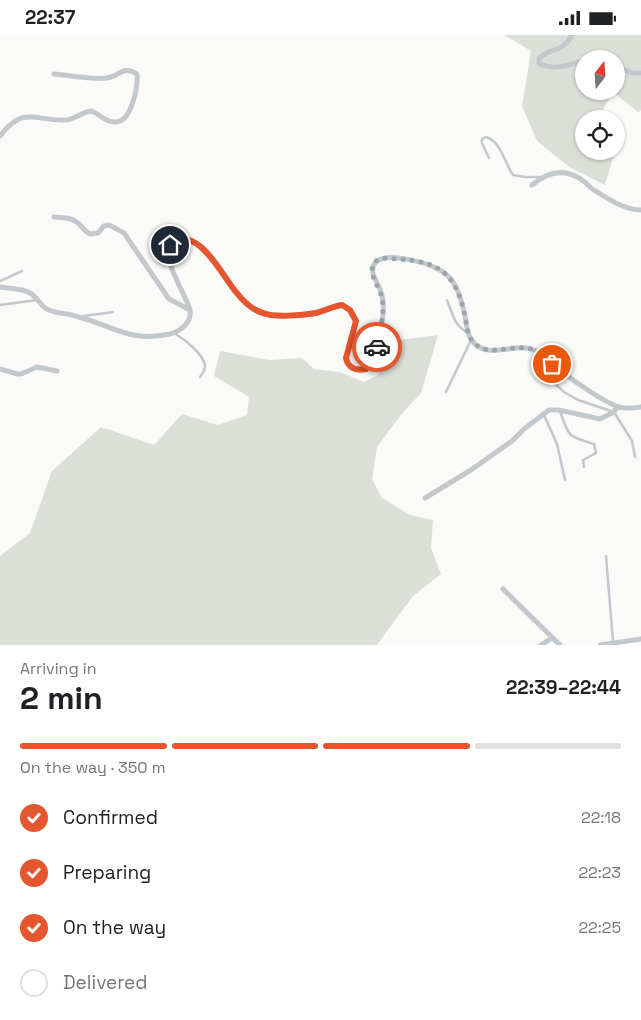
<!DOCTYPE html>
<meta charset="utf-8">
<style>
:root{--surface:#fff;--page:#f2f2f2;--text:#202124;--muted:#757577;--line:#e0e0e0;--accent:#e4572e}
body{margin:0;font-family:"Space Grotesk",sans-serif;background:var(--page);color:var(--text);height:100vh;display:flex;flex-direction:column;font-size:19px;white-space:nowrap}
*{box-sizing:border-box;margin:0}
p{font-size:16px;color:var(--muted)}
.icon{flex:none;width:28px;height:28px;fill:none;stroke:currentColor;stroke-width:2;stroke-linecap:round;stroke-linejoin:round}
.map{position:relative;height:610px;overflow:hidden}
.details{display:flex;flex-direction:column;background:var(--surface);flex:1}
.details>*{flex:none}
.needle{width:32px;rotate:17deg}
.fabs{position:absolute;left:575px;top:15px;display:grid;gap:10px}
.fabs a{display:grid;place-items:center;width:50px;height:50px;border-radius:50%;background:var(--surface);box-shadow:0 1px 4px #0004;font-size:25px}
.pin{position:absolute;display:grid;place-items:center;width:42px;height:42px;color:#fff;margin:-21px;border:2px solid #fff;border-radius:50%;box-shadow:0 1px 5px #0007}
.courier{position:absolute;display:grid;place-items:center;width:50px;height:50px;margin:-25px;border:4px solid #e4572e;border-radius:50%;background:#fff;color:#222;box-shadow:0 1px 6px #0007}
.summary em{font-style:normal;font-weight:800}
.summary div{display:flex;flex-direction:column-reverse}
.summary{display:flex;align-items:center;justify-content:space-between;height:85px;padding:0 20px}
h1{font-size:32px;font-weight:800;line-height:38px}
.bar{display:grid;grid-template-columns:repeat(4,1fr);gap:8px 5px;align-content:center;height:60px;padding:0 20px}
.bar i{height:6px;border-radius:4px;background:var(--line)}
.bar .active{background:var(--accent)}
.bar p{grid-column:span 4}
ol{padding:0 20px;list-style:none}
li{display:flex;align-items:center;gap:15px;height:55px}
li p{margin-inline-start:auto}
li .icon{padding:5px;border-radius:50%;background:var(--accent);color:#fff;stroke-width:4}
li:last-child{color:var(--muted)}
li i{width:28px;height:28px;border:2px solid var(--line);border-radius:50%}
.status{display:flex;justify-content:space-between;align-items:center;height:35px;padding:0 25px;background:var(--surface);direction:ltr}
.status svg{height:14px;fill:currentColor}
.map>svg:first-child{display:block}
</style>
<div class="status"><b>22:37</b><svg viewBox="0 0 49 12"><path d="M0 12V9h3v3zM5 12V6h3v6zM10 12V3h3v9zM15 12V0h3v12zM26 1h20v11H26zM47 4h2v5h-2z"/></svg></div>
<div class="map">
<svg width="641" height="610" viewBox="0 0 641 610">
<rect width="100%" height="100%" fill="#fafaf8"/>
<path fill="#dadfd7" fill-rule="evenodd" d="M504,0h137v75l-3,2 -25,-20 -13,23 2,4h-18v32h31l-10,34 -36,-18 -32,-26 -15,-35 9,-55zM584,24h32v32h-32z
M438,300l-17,58 -21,23 -23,31 -5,32 10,19 28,17 23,5 -2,28 10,26 -28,22 -36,49h-377v-89l30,-23 22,-62 49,-44 53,18 28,-31 36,11 29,-10 2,-18 -35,-21 6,-25 49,9 33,-2 12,11 26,3 24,10 14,-7 22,-35z"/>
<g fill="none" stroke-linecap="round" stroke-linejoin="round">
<path stroke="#c3c8cc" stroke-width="2.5" d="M489,123l-7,-15v-4l4,-2c15,4 19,27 27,38l12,2h16
M0,246l22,-10
M447,265c6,15 7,25 21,33
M0,270l37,-5
M84,281l29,-4
M174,298c10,6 30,21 31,33 0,4 -2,7 -5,11
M541,336l23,21 14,8 36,12 18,29 3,16
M446,357l25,-52
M560,376c9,26 7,25 34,33l2,9 -13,7 1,7
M544,380l13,29 8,36
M606,521l7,86"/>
<path stroke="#c3c8cc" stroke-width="5" d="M572,0c-10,20 -23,11 -33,24v4c10,8 34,2 45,-3
M586,24l8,-3 10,3
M616,31l16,7h9
M0,101c24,-31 34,-15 65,-16 9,0 17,-8 26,-9 9,3 15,12 25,11 16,-1 22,-36 21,-48 -14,-9 -17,2 -30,4 -15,2 -38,-3 -53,-4
M532,150c14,-12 30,-17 47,-7 6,3 10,9 15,12 14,9 31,20 47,20
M54,182c8,1 18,0 24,6 5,4 6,8 12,11l8,-1 6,-7 5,-1 15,8 45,66 21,11
M0,252c11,2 24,1 33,8 6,5 9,13 16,15 9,4 18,3 26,6 38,9 53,27 95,18 11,-3 22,-12 20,-24 -3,-15 -45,-74 -4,-70 32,3 43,64 78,74 12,3 40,2 53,-2 8,-2 16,-6 25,-7l8,5 6,11 -10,37c1,5 4,9 9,11 22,8 25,-40 28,-54 1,-8 0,-18 -3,-26 -4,-9 -12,-19 -4,-27 11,-11 51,1 62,7 18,8 23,29 27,47 2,10 2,21 10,28 16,15 41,-2 59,6 9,3 14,10 21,16 13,11 48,36 64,41 7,2 14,1 22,0
M0,334l17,5h4l16,-7 20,4
M425,463l46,-28 41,-29 12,-12 25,-19h10l41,9 14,-7 3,-5
M503,554l57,56
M541,610l11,-7
M600,610l41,-6"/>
</g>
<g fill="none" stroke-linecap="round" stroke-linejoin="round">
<path stroke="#99a4ac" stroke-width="5" stroke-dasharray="0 9" d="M377,312c3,-16 8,-34 5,-49 -2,-10 -13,-22 -9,-33 4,-9 16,-7 24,-6 43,2 59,15 68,57 2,10 2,21 10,28 15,13 39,0 56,5 9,2 15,9 21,15"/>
<path stroke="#e4572e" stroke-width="6" d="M170,210c27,-23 52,31 66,47 7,9 16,18 27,21 12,5 41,2 53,0 9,-2 17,-7 26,-8l8,5 6,11 -10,37c2,10 10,13 20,11l5,-6 6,-16"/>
</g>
</svg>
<div class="fabs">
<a><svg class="needle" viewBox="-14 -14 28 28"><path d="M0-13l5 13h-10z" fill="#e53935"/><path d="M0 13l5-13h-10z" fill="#757577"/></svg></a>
<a><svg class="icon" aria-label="locate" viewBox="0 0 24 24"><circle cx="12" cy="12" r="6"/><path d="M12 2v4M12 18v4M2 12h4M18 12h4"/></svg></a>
</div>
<div class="pin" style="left:552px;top:329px;background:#ea580c"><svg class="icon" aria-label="bag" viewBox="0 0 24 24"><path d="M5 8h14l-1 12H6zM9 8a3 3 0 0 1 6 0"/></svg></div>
<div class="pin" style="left:170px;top:210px;background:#1f2937"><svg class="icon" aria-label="home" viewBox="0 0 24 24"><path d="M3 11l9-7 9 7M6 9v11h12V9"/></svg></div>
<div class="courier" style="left:377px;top:312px"><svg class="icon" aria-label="car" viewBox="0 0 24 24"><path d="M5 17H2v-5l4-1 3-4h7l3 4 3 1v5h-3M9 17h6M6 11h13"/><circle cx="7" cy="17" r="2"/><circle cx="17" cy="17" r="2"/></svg></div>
</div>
<section class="details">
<div class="summary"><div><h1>2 min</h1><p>Arriving in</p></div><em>22:39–22:44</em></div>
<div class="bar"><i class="active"></i><i class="active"></i><i class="active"></i><i></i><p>On the way · 350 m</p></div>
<ol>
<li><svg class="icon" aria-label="check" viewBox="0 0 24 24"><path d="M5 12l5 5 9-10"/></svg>Confirmed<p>22:18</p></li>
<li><svg class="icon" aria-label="check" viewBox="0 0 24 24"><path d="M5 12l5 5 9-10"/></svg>Preparing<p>22:23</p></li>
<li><svg class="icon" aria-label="check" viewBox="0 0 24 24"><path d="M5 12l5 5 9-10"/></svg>On the way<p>22:25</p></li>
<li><i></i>Delivered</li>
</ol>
</section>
